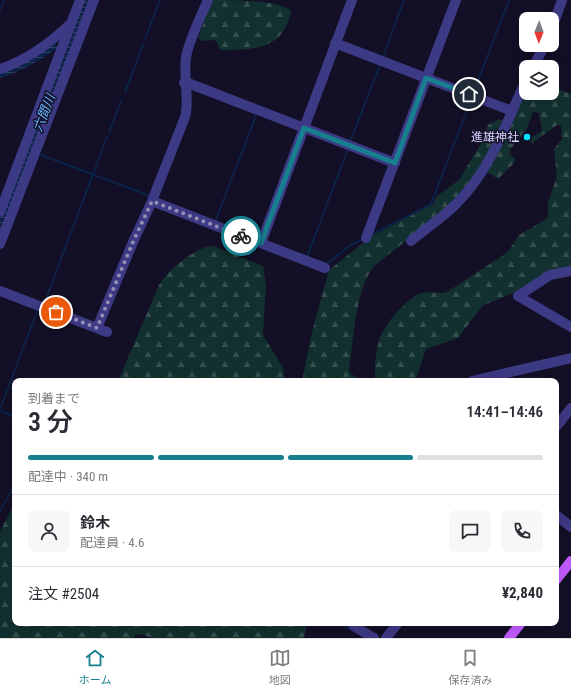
<!DOCTYPE html>
<html lang="ja">
<meta charset="utf-8">
<style>
:root{--surface:#fff;--page:#f7f7f7;--text:#2b2b33;--muted:#7c7c81;--line:#e1e1e2;--accent:#187f8f}
body{margin:0;font-family:"Roboto Condensed","Noto Sans JP",sans-serif;background:var(--page);color:var(--text);height:100vh;display:flex;flex-direction:column;font-size:15px;white-space:nowrap}
*{box-sizing:border-box;margin:0}
p{font-size:13px;color:var(--muted)}
.icon{flex:none;width:22px;height:22px;fill:none;stroke:currentColor;stroke-width:2;stroke-linecap:round;stroke-linejoin:round}
.map{position:relative;flex:1;overflow:hidden}
.details{position:absolute;left:12px;top:378px;width:547px;height:248px;display:flex;flex-direction:column;background:var(--surface);border-radius:8px;box-shadow:0 4px 16px #0002}
.details>*{flex:none}
.needle{width:26px;rotate:181deg}
.fabs{position:absolute;left:519px;top:12px;display:grid;gap:8px}
.fabs a{display:grid;place-items:center;width:40px;height:40px;border-radius:8px;background:var(--surface);box-shadow:0 4px 16px #0002;font-size:20px}
.pin{position:absolute;display:grid;place-items:center;width:34px;height:34px;color:#fff;margin:-17px;border:2px solid #fff;border-radius:50%;box-shadow:0 1px 4px #0007}
.courier{position:absolute;display:grid;place-items:center;width:40px;height:40px;margin:-20px;border:3px solid #187f8f;border-radius:50%;background:#fff;color:#222;box-shadow:0 1px 5px #0007}
.head em{font-style:normal;font-weight:600}
.head div{display:flex;flex-direction:column-reverse}
.head{display:flex;align-items:center;justify-content:space-between;height:68px;padding:0 16px}
h1{font-size:26px;font-weight:600;line-height:30px}
.bar{display:grid;grid-template-columns:repeat(4,1fr);gap:6px 4px;align-content:center;height:48px;padding:0 16px}
.bar i{height:5px;border-radius:3px;background:var(--line)}
.bar .selected{background:var(--accent)}
.bar p{grid-column:span 4}
.line{display:flex;align-items:center;gap:10px;padding:0 16px;border-top:1px solid var(--line)}
.line div{flex:1}
.round{display:grid;place-items:center;flex:none;width:42px;height:42px;border-radius:8px;background:var(--page)}
.dock{display:flex;justify-content:space-around;align-items:center;height:56px;border-top:1px solid var(--line);background:var(--surface);font-size:11px;color:var(--muted)}
.dock a{display:grid;justify-items:center;gap:2px}
.dock .selected{color:var(--accent)}
.map>svg:first-child{display:block}
</style>
<div class="map">
<svg width="571" height="638" viewBox="0 0 571 638">
<defs>
<pattern id="forest-firs" width="22" height="20" patternUnits="userSpaceOnUse"><rect width="22" height="20" fill="#12302f"/><path d="M5 1l3.5 6h-7zM16 11l3.5 6h-7z" fill="#344d4e"/></pattern>
<pattern id="water-rules" width="6" height="5" patternUnits="userSpaceOnUse"><rect width="6" height="5" fill="#0c2248"/><path d="M0 2.5h6" fill="none" stroke="#2f4163"/></pattern>
</defs>
<rect width="100%" height="100%" fill="#130f26"/>
<path fill="url(#forest-firs)" d="M212,0c17,0 70,0 79,11 -7,38 -36,39 -69,39l-3,-1 -3,-9 -13,1 -5,-3z
M552,87l19,7v175l-89,37 -24,32 -32,11 -11,32h-40c0,-14 0,-27 4,-40 4,-15 26,-41 40,-47 10,-4 18,1 28,-2l61,-40 11,-17 29,-17v-15l9,-27 -3,-27 8,-10 -1,-13 -4,-1 -25,18 -2,-1 1,-4 11,-7 -3,-18 -6,-1 -6,16 -17,22v4l5,5 -1,4 -16,16 -12,-8 40,-83v5h26z
M499,119l4,2 -24,49 -29,37 -75,58c-20,23 -21,74 -26,104l2,5 12,7h-61l10,-49 17,-62 43,-34 61,-32 4,-8 22,-16 20,-33 9,-22z
M209,246l7,1 47,19 3,20 -3,49 20,33 2,13h-167l41,-96c11,-17 31,-33 50,-39z
M15,501v122h292l-3,15h-151l-14,-4 -4,1 -1,3h-134v-106z"/>
<path fill="url(#water-rules)" d="M85,0h6l-91,235v-16z
M54,42l4,5c-18,14 -36,24 -58,31v-6z"/>
<g fill="none" stroke-linecap="round" stroke-linejoin="round">
<path stroke="#0c2248" stroke-width="2" d="M0,10l4,-10
M145,39l15,-39
M383,57l21,-57
M474,91l35,-91
M125,92l19,-49
M109,133l12,-32
M350,142l30,-77
M41,155l109,41
M215,222l42,-109
M373,234l58,-30 40,-104
M307,257l41,-108
M325,263h3l21,-17 12,-6
M44,304l63,-167
M0,409l38,-100
M0,411l15,6
M0,511l15,-26
M337,623l15,7"/>
<path stroke="#3d3a85" stroke-width="10" d="M552,28l10,-28
M335,43l177,68
M533,67l12,-22
M0,69c27,-9 49,-25 69,-44
M184,83h4l207,80
M152,201l173,67
M0,212l80,-212
M366,238l90,-238
M411,241c15,-13 33,-24 47,-39 33,-33 49,-81 68,-122
M261,243l91,-243
M0,244l94,-244
M571,271l-21,4 -32,21 53,31
M0,291l107,41
M97,328l36,-86 19,-41 33,-84c5,-18 -2,-39 1,-59 2,-16 15,-42 22,-58
M472,381l99,-23
M556,427l15,-19
M556,515l15,12
M352,623l3,4 19,11
M386,638l12,-15"/>
<path stroke="#c25bff" stroke-width="10" d="M556,580l15,-19
M509,638l12,-15"/>
</g>
<g fill="none" stroke-linecap="round" stroke-linejoin="round">
<path stroke="#948fb3" stroke-width="4" stroke-dasharray="0 7.2" d="M56,312l41,16 36,-86 19,-41 89,35"/>
<path stroke="#187f8f" stroke-width="5" d="M241,236l20,7 43,-115 91,35 31,-85 43,16"/>
</g>
<circle fill="#00e5ff" stroke="#130f26" stroke-width="1.5" cx="527" cy="137" r="4"/>
<g text-anchor="middle" dominant-baseline="central" stroke-width="3" stroke-linejoin="round" paint-order="stroke">
<g font-size="12" fill="#d9d4ff" stroke="#130f26" text-anchor="end">
<text x="519" y="137">進雄神社</text>
</g>
<g font-size="13" font-style="italic" fill="#62b6ff" stroke="#130f26">
<text transform="translate(44 113) rotate(-69)">六間川</text>
</g>
</g>
</svg>
<div class="fabs">
<a><svg class="needle" viewBox="-14 -14 28 28"><path d="M0-13l5 13h-10z" fill="#e53935"/><path d="M0 13l5-13h-10z" fill="#7c7c81"/></svg></a>
<a><svg class="icon" aria-label="layers" viewBox="0 0 24 24"><path d="M12 4l9 5-9 5-9-5zM3 14l9 5 9-5"/></svg></a>
</div>
<div class="pin" style="left:56px;top:312px;background:#ea580c"><svg class="icon" aria-label="bag" viewBox="0 0 24 24"><path d="M5 8h14l-1 12H6zM9 8a3 3 0 0 1 6 0"/></svg></div>
<div class="pin" style="left:469px;top:94px;background:#1f2937"><svg class="icon" aria-label="home" viewBox="0 0 24 24"><path d="M3 11l9-7 9 7M6 9v11h12V9"/></svg></div>
<div class="courier" style="left:241px;top:236px"><svg class="icon" aria-label="bike" viewBox="0 0 24 24"><circle cx="6" cy="16" r="4"/><circle cx="18" cy="16" r="4"/><path d="M6 16l4-8h5l3 8M10 8l3 8H6M13 5h3"/></svg></div>
<section class="details">
<div class="head"><div><h1>3 分</h1><p>到着まで</p></div><em>14:41–14:46</em></div>
<div class="bar"><i class="selected"></i><i class="selected"></i><i class="selected"></i><i></i><p>配達中 · 340 m</p></div>
<div class="line" style="height:72px"><a class="round"><svg class="icon" aria-label="person" viewBox="0 0 24 24"><circle cx="12" cy="8" r="4"/><path d="M4 21q1-7 8-7t8 7"/></svg></a><div><b>鈴木</b><p>配達員 · 4.6</p></div><a class="round"><svg class="icon" aria-label="chat" viewBox="0 0 24 24"><path d="M4 5h16v11H9l-5 4z"/></svg></a><a class="round"><svg class="icon" aria-label="phone" viewBox="0 0 24 24"><path d="M5 4h4l2 5-3 2q2 4 5 5l2-3 5 2v4C11 20 4 13 5 4z"/></svg></a></div>
<div class="line" style="height:52px"><div>注文 #2504</div><b>¥2,840</b></div>
</section>
</div>
<nav class="dock">
<a class="selected"><svg class="icon" aria-label="home" viewBox="0 0 24 24"><path d="M3 11l9-7 9 7M6 9v11h12V9"/></svg>ホーム</a>
<a><svg class="icon" aria-label="map" viewBox="0 0 24 24"><path d="M3 6l6-2 6 2 6-2v14l-6 2-6-2-6 2zM9 4v14M15 6v14"/></svg>地図</a>
<a><svg class="icon" aria-label="saved" viewBox="0 0 24 24"><path d="M7 4h10v16l-5-4-5 4z"/></svg>保存済み</a>
</nav>
